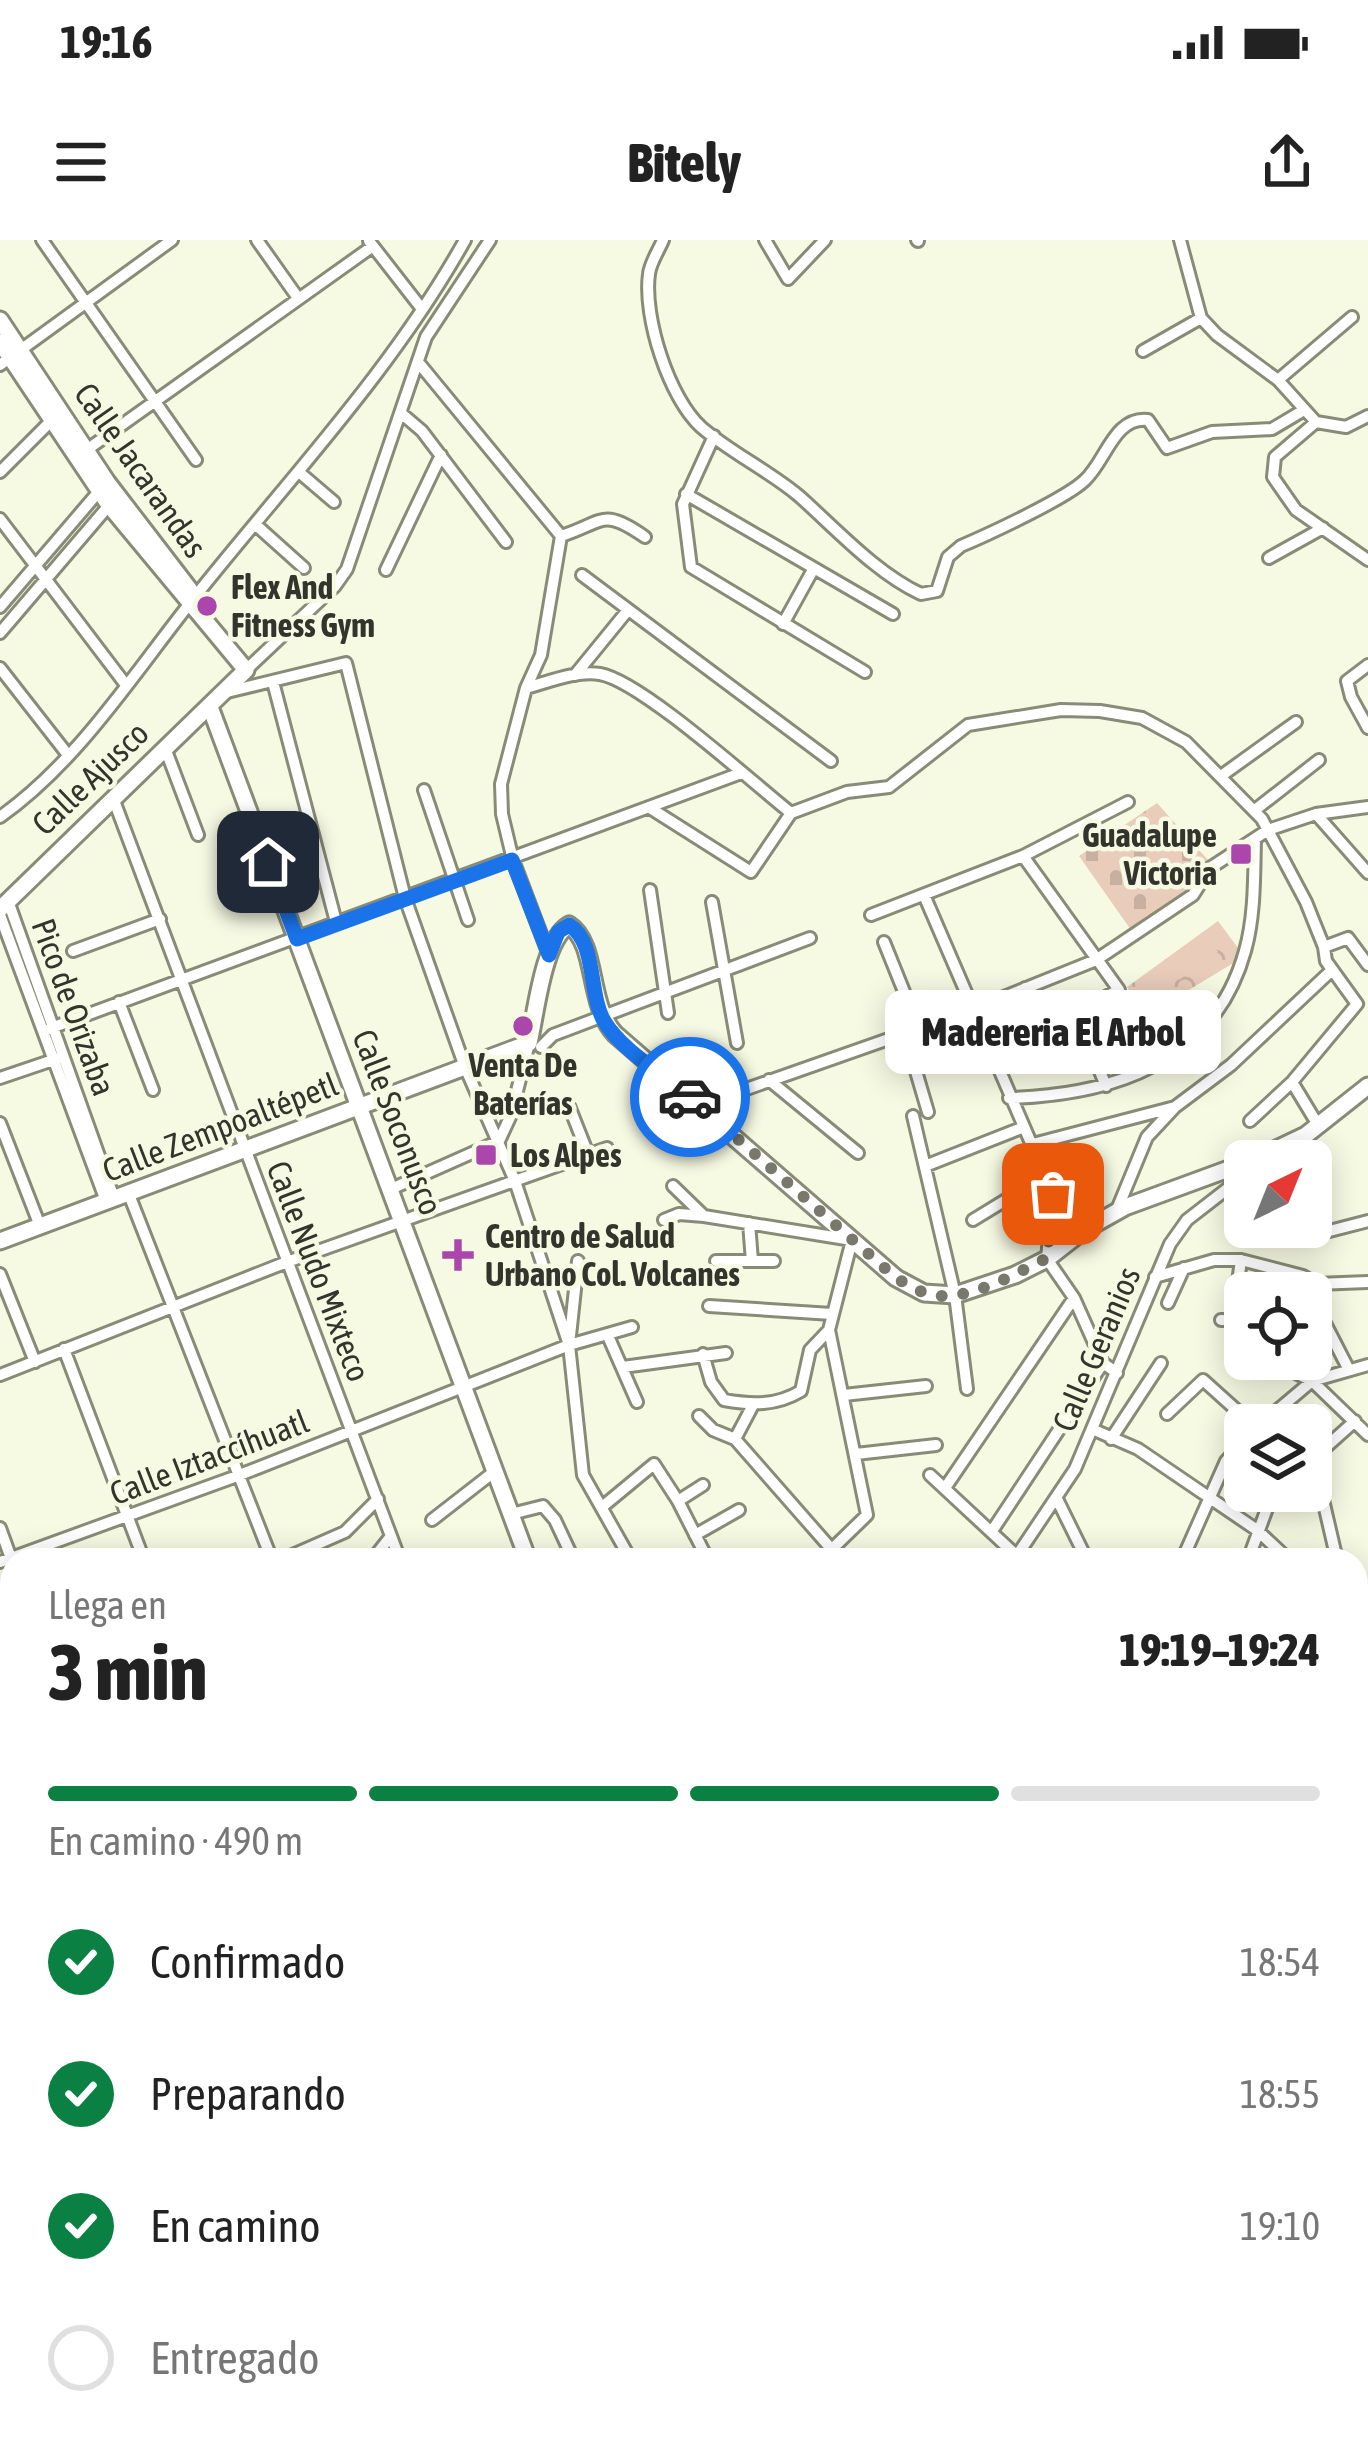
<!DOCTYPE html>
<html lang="es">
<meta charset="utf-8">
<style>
:root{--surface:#fff;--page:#f2f2f2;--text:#222;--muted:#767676;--line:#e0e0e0;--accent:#0b8043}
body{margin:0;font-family:"Asap Condensed",sans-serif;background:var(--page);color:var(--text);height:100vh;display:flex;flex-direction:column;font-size:45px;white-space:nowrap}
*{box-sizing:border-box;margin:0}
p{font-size:39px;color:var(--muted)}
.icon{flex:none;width:66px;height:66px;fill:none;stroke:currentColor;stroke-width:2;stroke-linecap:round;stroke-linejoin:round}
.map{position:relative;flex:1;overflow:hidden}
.sheet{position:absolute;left:0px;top:1308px;width:1368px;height:900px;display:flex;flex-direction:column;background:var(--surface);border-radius:36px 36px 0 0;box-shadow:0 6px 30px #0003}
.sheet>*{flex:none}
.needle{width:78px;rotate:43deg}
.buttons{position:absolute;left:1224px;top:900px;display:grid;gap:24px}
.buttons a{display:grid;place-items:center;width:108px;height:108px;border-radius:18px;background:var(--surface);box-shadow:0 6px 30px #0003;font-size:60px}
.pin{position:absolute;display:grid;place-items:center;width:102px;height:102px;color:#fff;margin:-51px;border-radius:24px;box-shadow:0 6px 18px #0006}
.courier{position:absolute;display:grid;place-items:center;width:120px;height:120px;margin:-60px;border:9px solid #1a73e8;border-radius:50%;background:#fff;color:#222;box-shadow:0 3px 15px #0007}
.bubble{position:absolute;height:84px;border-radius:18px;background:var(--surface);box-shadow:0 6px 30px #0003;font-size:39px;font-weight:800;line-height:84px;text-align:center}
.headline em{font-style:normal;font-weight:800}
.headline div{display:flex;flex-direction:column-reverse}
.headline{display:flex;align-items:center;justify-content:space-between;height:204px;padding:0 48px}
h1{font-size:78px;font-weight:800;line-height:90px}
.bar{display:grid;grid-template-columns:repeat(4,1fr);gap:18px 12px;align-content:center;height:144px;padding:0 48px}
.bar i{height:15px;border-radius:9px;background:var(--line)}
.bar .active{background:var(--accent)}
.bar p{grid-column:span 4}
ol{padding:0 48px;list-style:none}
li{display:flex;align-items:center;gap:36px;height:132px}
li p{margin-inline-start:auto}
li .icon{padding:12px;border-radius:50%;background:var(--accent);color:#fff;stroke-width:4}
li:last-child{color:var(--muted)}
li i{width:66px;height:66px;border:6px solid var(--line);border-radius:50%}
.status{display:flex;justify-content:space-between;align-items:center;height:84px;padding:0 60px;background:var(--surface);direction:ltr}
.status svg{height:33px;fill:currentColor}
header{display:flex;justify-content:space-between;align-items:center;height:156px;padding:0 48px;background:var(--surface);font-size:54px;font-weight:800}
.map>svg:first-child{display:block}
</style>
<div class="status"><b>19:16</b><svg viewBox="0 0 49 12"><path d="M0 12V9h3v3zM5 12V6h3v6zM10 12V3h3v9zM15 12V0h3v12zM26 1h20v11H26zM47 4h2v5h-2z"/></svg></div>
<header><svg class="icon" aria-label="menu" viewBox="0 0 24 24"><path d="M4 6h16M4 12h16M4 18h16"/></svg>Bitely<svg class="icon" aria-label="share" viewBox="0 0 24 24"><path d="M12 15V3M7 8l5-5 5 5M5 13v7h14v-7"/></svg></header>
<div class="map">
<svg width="1368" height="2208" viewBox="0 0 1368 2208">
<defs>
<pattern id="cemetery-stones" width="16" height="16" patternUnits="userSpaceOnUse" patternTransform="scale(3)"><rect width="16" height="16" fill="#e9ccba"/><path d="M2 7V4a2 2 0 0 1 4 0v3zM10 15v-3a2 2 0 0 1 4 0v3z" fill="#c8b0a0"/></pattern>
<pattern id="park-crowns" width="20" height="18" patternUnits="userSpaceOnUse" patternTransform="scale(3)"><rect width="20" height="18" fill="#e9ccba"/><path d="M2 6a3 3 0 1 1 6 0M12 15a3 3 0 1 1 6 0" fill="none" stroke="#c8b0a0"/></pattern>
</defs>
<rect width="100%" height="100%" fill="#f7fae3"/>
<path fill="url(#cemetery-stones)" d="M1157,563l51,57 -21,9 10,14 -66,47 -52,-74z"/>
<path fill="url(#park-crowns)" d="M1218,681l23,31 -6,10 -89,54 -19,-29z"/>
<path fill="#e9ccba" d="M1205,694l13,18 -39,28 -13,-18z"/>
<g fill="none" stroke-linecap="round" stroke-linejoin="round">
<g stroke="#888b76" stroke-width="16">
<path id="street" d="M42,0l154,220
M257,0l41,58
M663,0c-4,10 -13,23 -14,34 -6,43 20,124 52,153 30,26 67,43 98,69 37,33 77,77 122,98l16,-3 11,-34 13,-11c26,-11 106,-48 124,-66 21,-19 29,-64 63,-60l19,28 45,-16 60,-3 32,-19
M765,0l23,39 37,-39
M917,0l1,1
M1180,0l21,78 16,17 61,45 38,42 30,5 22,-11
M369,1l53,68
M1143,111l58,-33
M418,122l143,174
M0,125l172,-125
M1278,140l74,-63
M402,174l20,17 84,111
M1316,182l-41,35 -2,20 23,33 72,50
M714,196l-31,68 8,63 174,105
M88,209l285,-203
M0,232l57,-57
M300,233l34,29
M686,254l207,120
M0,279l126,166
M256,285l48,43
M561,296c43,-14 41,-29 84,1
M1269,318l54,-30
M386,330l55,-115
M582,335l249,186
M0,367l101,-118
M783,384l31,-56
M0,393l111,-130
M1368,425l-21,16 4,16 17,31
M0,428l68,87
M246,430l89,-84 12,-17 79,-232 64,-97
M575,435l53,-65
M273,442l63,240
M526,448c22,-6 51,-18 74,-14 41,7 153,109 191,139l-40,59 -101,-64
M227,452l119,-29 59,235 60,169 50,114 54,164 14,130 48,85
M165,508l33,87
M1221,536l75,-54
M424,550l44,130
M113,558l287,762
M1255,570l64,-50
M791,573l56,-21 42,-5 79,-62 93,-15 39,1 42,7 44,24 76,77 44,83 18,45 2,14 31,43 -65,78 -42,39
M1316,574l52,59
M0,577c79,-56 134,-144 194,-219 93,-117 198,-227 271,-358
M1023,616l96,134 -31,16
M650,650l18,123
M924,655l129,299 -6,65 27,39 29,65 14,10
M8,661l106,297
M712,662l25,141
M0,675l106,286
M871,675l152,-59 105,-54
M884,702l35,87
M1324,707l24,-9 20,27
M73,711l87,-32
M549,715l-36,-95 -11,-46 -1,-30 25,-96 15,-33 20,-119
M1025,748l27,60
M119,762l34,88
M43,791l698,-258
M905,794l23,78
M1088,802l18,44
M541,807l12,-12 257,-97
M0,838l59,-20
M769,840l89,73
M1292,842l26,43
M1009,858c103,-3 205,-35 236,-147 10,-35 9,-75 10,-112
M569,866l19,48
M913,876l42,179 12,94
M0,883l40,103
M665,883l36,-18 273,-96 122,-49 97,-65 17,-27 58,-38 48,-16 52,-7
M1033,904l142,-37
M925,926l99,-39
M673,946l31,30
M391,949l108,-48 12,-26 18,-72
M128,952l144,368
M1116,972l31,-75 28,-30 56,-42 101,-95
M664,980l15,-6 25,2 148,24 -23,90 38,185 -36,35
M973,980l72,-44
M749,983l3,38
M1291,987l10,9h9l58,-15
M716,1021h58
M0,1034l35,88
M1155,1037l59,-17h27l62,16 13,8 52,-2
M1314,1062l35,68
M1168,1063l16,-35
M709,1066l123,8
M1221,1080h12l12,9
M1233,1080l8,-60
M570,1096l8,-75
M608,1096l29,66
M1241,1106l4,2
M64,1109l80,211
M703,1114l8,28 13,18c28,5 52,6 77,-9l9,-41 19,-20
M1268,1119l44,22 56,54
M623,1127l103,-14
M0,1135l287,-113 320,-114
M844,1155l82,-9
M1167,1174l36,-34 50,45
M699,1176l14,14 22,9 106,121
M1260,1185l52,-44 56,-16
M1092,1189l46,20 119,81 32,30
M735,1199l18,-34
M1111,1199l50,-76
M1319,1213l1,34 17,73
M856,1214l80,-9
M1317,1215l38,-34
M930,1235l87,81
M945,1248l129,-190
M1057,1259l30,61
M678,1261l25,-16
M602,1267l52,-43 24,37 30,59
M511,1274l32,-8 12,14 15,32
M432,1280l63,-49
M0,1288l12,33
M992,1291l111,-168
M695,1295l44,-25
M281,1320l64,-28 33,-33
M372,1320l19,-24
M1014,1320l61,-91 95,-225 17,-24 58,-45
M1182,1320l44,-99 19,-21
M1248,1320l21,-57 13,-12
M0,1322l237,-86 332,-131 63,-18
M1356,1356l12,-6
M1356,1439l12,-9
M1367,1480l1,1
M0,1509l12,-5
M0,1567l12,31
M1356,1573l12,-8
M0,1644l12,-5
M1356,1662l12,22
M0,1781l12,-5
M1356,1868l12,19
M0,1949l12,-18
M1356,1963l12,-7
M0,1974l12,7
M1356,2025l12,-7
M0,2053l12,-18
M1356,2116l12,-8
M1356,2162l12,21
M508,2196l26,12
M627,2196l12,12
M833,2196l2,12
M1057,2196l8,12
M1182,2196l13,12
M71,2208l7,-12
M150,2208l8,-12
M228,2208l8,-12
M306,2208l8,-12
M350,2208l8,-12
M430,2208l7,-12
M581,2208l7,-12
M817,2208l7,-12
M917,2208l13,-12
M1019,2208l15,-12
M1143,2208l27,-12
M1263,2208l31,-12"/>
</g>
<g stroke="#888b76" stroke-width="21">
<path id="secondary" d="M0,80l107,162 83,108
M0,102l109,163 137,165 -246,239
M210,467l318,853
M1251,921l55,-26 62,-49
M0,1001l529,-198c7,-30 14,-103 40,-118 29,19 18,79 46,109l281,244 28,15 31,2 60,-20 32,-16 37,-29 41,-23 120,-44
M1356,1844l12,-6
M0,1880l12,2
M0,2185l12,-20
M726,2208l6,-12"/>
</g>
<use href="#street" stroke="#fff" stroke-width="10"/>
<use href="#secondary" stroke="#fff" stroke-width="15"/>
</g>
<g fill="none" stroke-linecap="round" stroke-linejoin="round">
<path stroke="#78796b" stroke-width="12" stroke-dasharray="0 21.6" d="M690,857l206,181c14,8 27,17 44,18 34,2 77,-23 107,-38l6,-64"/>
<path stroke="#1a73e8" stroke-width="15" d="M268,622l29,77 215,-79 37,95 9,-23 11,-7c28,17 19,68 35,96 18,30 59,53 86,76"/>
</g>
<g fill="#aa46ac" stroke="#f7fae3" stroke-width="4.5">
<circle cx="207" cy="366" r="12"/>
<rect x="1229" y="602" width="24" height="24" rx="6"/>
<circle cx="523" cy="786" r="12"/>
<rect x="474" y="903" width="24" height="24" rx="6"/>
<path d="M452 997h12v12h12v12h-12v12h-12v-12h-12v-12h12z"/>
</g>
<g text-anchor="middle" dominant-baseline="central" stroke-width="9" stroke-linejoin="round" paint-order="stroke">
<g font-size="33" fill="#33342b" stroke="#f7fae3">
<text transform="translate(141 230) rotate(55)">Calle Jacarandas</text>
<text transform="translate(90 538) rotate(-44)">Calle Ajusco</text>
<text transform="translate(74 767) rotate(70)">Pico de Orizaba</text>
<text transform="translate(398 882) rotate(69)">Calle Soconusco</text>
<text transform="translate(220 887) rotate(-21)">Calle Zempoaltépetl</text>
<text transform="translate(319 1031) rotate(69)">Calle Nudo Mixteco</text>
<text transform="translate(1096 1109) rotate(-67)">Calle Geranios</text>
<text transform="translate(209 1217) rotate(-21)">Calle Iztaccíhuatl</text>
</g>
<g font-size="33" font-weight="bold" fill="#33342b" stroke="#f7fae3" text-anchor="start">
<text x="231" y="347">Flex And<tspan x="231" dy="38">Fitness Gym</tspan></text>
<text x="1217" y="595" text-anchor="end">Guadalupe<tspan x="1217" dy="38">Victoria</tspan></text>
<text x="523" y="825" text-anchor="middle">Venta De<tspan x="523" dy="38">Baterías</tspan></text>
<text x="510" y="915">Los Alpes</text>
<text x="485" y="996">Centro de Salud<tspan x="485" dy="38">Urbano Col. Volcanes</tspan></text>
</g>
</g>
</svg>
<div class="buttons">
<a><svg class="needle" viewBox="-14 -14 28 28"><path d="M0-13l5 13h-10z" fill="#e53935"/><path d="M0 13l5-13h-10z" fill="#767676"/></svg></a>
<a><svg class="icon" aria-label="locate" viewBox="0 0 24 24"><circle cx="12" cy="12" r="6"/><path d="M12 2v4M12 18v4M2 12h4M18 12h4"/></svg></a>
<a><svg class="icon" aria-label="layers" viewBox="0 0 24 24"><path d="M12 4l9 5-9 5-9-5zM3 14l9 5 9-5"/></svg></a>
</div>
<div class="pin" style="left:1053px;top:954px;background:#ea580c"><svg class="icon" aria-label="bag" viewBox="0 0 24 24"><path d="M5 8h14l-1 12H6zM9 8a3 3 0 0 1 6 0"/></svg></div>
<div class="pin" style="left:268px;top:622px;background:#1f2937"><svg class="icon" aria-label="home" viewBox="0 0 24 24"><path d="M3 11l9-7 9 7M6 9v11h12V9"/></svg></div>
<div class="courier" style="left:690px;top:857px"><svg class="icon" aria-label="car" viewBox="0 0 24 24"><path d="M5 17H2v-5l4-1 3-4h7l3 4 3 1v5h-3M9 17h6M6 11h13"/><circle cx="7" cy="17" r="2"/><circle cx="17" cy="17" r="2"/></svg></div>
<div class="bubble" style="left:885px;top:750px;width:336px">Madereria El Arbol</div>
<section class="sheet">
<div class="headline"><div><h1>3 min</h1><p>Llega en</p></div><em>19:19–19:24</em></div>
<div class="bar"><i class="active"></i><i class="active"></i><i class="active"></i><i></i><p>En camino · 490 m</p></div>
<ol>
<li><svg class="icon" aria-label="check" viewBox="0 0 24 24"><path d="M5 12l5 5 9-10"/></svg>Confirmado<p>18:54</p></li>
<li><svg class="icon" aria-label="check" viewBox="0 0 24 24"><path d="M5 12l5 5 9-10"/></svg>Preparando<p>18:55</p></li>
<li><svg class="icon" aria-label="check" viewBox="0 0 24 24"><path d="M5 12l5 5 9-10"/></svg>En camino<p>19:10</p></li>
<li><i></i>Entregado</li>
</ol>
</section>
</div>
